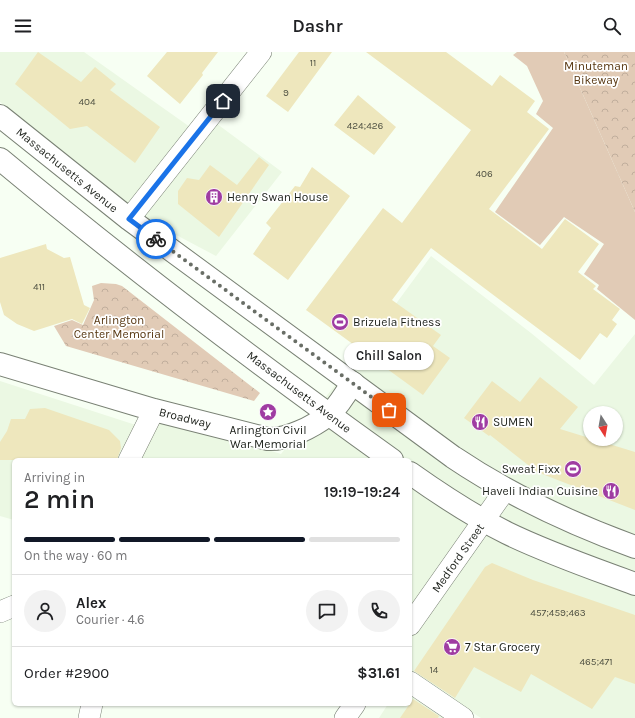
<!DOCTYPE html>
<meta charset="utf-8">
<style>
:root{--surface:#fff;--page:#f2f2f2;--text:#202124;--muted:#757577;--line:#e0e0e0;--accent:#111827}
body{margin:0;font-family:Karla,sans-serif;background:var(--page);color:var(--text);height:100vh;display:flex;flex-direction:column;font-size:15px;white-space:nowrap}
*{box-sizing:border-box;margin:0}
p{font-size:13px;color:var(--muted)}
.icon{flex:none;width:22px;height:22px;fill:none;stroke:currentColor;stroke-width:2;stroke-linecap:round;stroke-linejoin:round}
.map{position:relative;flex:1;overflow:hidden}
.drawer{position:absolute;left:12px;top:406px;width:400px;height:248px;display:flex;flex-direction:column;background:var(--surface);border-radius:6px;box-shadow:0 1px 3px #0004}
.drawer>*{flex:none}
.needle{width:26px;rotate:169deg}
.controls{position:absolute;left:583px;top:354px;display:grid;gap:8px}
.controls a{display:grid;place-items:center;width:40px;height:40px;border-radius:50%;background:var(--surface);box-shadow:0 1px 3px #0004;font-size:20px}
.pin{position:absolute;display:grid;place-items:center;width:34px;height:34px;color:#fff;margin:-17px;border-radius:8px;box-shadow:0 2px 6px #0006}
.courier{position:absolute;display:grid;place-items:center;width:40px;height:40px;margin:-20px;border:3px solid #1a73e8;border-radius:50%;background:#fff;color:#222;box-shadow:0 1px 5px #0007}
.bubble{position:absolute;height:28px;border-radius:14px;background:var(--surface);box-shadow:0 1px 3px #0004;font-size:13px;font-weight:600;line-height:28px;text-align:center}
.summary em{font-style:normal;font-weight:600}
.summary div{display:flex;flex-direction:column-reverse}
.summary{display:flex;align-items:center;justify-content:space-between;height:68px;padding:0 12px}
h1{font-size:26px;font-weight:600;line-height:30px}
.bar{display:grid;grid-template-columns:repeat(4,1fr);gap:6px 4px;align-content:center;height:48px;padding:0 12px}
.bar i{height:5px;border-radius:3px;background:var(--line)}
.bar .selected{background:var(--accent)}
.bar p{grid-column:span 4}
.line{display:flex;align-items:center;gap:10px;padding:0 12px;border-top:1px solid var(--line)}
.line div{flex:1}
.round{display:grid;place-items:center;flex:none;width:42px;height:42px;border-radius:21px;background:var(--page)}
header{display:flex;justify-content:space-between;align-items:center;height:52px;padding:0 12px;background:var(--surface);font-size:18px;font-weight:600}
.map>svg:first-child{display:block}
</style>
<header><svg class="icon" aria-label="menu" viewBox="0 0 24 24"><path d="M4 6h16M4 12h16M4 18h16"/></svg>Dashr<svg class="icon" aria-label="search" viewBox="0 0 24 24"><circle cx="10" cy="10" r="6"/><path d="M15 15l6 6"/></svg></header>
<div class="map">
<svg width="635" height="666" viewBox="0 0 635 666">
<defs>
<pattern id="forest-crowns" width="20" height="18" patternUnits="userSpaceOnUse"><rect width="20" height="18" fill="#e1cbb6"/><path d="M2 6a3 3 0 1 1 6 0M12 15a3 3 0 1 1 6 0" fill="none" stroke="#c0ae9c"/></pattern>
</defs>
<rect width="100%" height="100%" fill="#f7fff3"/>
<path fill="#ebf8e3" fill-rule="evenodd" d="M0,0h84l106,75 11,-15 81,60 -66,84 -87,-46 -129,-108z
M431,204l100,77 63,52 41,-51v384h-154l-71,-45v-213h-278l21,-45 128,39 73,-93zM590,361h26v26h-26z
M0,329l145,47 -19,32h-112v60l-14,-4z
M410,642l34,24h-65l9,-14h22z"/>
<path fill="#e1cbb6" d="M517,0h47l71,160v108l-38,-31 2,-4 -15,-11 20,-30 -40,-27 -24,28 -45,-33 58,-84 -17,-14 7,-13 -16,-35 -14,-11z"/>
<path fill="url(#forest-crowns)" d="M564,0h71v160z
M101,231l15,1 6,2 138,107 -6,8 -188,-55 -12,-20 18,-6 11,5 11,-25 -2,-14z"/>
<path fill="#eee7bd" d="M38,0l43,30 14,-15 21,17 -6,6 50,37 -25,36 -48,-37 -17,3 -55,-45z
M167,0h51l-16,21 1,2 -23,29 -33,-28z
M299,0h33l-44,60 -22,-16z
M366,0h80l46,34 8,-11 35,26 -8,11 22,17 -60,80 53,40 23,-30 34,25 -21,28 18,14 -3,3 27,20 -8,11 5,4 -10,14 -7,-5 -20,27 -149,-112 -39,52 49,35 -8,11 17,12 -27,37 -117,-85 77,-102 19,15 69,-93z
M358,43l38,32 -22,28 -40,-30z
M259,105l10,8 -50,72 -41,-33v-13l9,-13 12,2 11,-15 27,20z
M312,115l38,29 -62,84 -35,-26 18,-26 -5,-5 29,-37 5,1z
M46,192l1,5 17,9 6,-1 14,48 6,3 -8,16 -10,-5 -38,12 -17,-7 -13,-9 -4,-13v-44z
M540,325l38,30 -18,22 75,23v58l-98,-38 -47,-37 -1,1 -25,-18 28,-37 28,21z
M45,356l64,22 11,11 1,7 -4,12h-117v-18l7,-11 4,-12h14l5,-10z
M492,511l41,17 102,35v69l-20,-7 -23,32 -61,-35 -10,18 -47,-25 -19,31 -41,-27 71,-104z
M413,647l26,17 -1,2h-38z"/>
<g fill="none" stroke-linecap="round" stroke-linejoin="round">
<g stroke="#798174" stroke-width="22">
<path id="street" d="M129,167l132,-167
M129,408l25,-50
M0,560l14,-6
M410,573l95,-135
M410,630l53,36
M89,666l3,-14
M345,666l10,-14"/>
</g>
<g stroke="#798174" stroke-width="24">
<path id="primary" d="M0,312l154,46 114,29c19,1 45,-12 60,-24 10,-7 17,-22 25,-32"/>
</g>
<g stroke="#798174" stroke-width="24">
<path id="highway" d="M0,64l129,103 324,238c58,39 116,66 182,90
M0,107c126,105 258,205 392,301
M410,421c31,22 63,43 97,60 41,20 85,35 128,51"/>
</g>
<use href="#street" stroke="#fff" stroke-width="21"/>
<use href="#primary" stroke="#fff" stroke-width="22"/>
<use href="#highway" stroke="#fff" stroke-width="22"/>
</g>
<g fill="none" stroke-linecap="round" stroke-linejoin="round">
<path stroke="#696e66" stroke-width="4" stroke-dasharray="0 7.2" d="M156,187l233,171"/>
<path stroke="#1a73e8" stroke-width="5" d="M156,187l-27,-20 94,-118"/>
</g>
<defs>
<g id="building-disc" transform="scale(0.9)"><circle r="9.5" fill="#9f3ca2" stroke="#fff"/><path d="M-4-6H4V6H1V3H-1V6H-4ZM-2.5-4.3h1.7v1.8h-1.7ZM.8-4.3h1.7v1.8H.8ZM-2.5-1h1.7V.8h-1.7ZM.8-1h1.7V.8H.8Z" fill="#fff"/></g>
<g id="stadium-disc" transform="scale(0.9)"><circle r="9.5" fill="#9f3ca2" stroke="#fff"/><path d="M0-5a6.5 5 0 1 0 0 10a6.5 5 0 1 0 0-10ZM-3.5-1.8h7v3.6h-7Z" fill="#fff"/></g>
<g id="sight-disc" transform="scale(0.9)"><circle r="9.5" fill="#9f3ca2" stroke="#fff"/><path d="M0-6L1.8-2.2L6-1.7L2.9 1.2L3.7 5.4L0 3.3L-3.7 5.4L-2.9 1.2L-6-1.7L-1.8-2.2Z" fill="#fff"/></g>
<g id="restaurant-disc" transform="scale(0.9)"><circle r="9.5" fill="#9f3ca2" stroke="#fff"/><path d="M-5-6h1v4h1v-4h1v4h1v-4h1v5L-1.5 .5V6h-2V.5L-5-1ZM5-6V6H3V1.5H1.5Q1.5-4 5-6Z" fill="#fff"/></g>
<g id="supermarket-disc" transform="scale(0.9)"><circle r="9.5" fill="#9f3ca2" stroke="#fff"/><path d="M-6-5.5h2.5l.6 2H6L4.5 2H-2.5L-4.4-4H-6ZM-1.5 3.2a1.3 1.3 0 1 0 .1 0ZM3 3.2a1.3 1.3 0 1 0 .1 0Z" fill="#fff"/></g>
</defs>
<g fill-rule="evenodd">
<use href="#building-disc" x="214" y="145"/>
<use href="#stadium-disc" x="340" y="270"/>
<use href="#sight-disc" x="268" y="360"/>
<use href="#restaurant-disc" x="480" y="370"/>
<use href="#stadium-disc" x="573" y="417"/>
<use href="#restaurant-disc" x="611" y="439"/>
<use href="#supermarket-disc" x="452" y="595"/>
</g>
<g text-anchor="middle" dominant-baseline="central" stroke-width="3.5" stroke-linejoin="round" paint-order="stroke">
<g font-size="10" fill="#505243">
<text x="313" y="11">11</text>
<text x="286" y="41">9</text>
<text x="87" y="50">404</text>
<text x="365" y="74">424;426</text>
<text x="484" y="122">406</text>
<text x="39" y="235">411</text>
<text x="558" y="561">457;459;463</text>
<text x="596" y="610">465;471</text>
<text x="434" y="618">14</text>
</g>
<g font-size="12" fill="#583812" stroke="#fff">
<text x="596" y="14">Minuteman<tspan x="596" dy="14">Bikeway</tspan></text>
<text x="119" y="268">Arlington<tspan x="119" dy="14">Center Memorial</tspan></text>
</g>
<g font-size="12" fill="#1c201a" stroke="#fff">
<text transform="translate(67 118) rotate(39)">Massachusetts Avenue</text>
<text transform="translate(299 340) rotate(37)">Massachusetts Avenue</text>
<text transform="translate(185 366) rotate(14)">Broadway</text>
<text transform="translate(458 506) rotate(-55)">Medford Street</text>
</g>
<g font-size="12" fill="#1c201a" stroke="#fff" text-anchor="start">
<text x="227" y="145">Henry Swan House</text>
<text x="353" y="270">Brizuela Fitness</text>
<text x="493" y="370">SUMEN</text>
<text x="268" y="378" text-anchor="middle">Arlington Civil<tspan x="268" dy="14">War Memorial</tspan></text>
<text x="560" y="417" text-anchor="end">Sweat Fixx</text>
<text x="598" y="439" text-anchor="end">Haveli Indian Cuisine</text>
<text x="465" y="595">7 Star Grocery</text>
</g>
</g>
</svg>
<div class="controls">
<a><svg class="needle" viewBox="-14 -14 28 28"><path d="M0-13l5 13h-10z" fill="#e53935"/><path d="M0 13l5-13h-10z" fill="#757577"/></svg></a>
</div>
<div class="pin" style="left:389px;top:358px;background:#ea580c"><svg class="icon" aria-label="bag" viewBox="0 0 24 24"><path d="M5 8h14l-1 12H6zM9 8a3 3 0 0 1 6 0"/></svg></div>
<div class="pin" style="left:223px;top:49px;background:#1f2937"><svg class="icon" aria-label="home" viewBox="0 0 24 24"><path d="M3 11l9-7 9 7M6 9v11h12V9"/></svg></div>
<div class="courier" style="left:156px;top:187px"><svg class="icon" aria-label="bike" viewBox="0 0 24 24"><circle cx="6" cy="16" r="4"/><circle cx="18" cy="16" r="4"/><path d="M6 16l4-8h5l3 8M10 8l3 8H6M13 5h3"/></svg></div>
<div class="bubble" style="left:344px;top:290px;width:90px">Chill Salon</div>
<section class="drawer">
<div class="summary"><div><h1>2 min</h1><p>Arriving in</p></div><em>19:19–19:24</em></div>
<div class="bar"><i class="selected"></i><i class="selected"></i><i class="selected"></i><i></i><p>On the way · 60 m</p></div>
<div class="line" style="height:72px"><a class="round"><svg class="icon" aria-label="person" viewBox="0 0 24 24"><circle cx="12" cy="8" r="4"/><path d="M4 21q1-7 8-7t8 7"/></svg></a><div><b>Alex</b><p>Courier · 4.6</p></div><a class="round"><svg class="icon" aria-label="chat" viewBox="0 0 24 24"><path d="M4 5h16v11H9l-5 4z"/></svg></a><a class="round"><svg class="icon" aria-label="phone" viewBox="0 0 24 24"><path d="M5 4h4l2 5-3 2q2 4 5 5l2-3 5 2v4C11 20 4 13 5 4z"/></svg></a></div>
<div class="line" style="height:52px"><div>Order #2900</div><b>$31.61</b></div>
</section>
</div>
